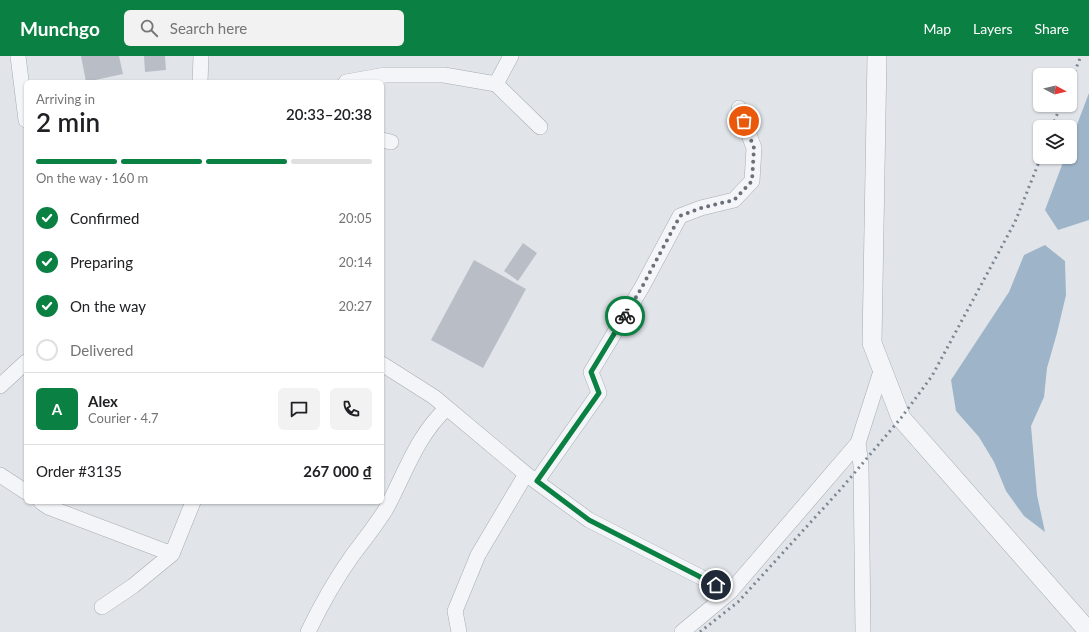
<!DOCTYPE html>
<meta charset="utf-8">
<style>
:root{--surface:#fff;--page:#f2f2f2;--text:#202124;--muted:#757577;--line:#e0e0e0;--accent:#0b8043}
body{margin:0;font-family:Lato,sans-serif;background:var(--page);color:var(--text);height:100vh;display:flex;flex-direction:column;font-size:15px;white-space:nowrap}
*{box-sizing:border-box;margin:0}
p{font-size:13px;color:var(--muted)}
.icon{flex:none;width:22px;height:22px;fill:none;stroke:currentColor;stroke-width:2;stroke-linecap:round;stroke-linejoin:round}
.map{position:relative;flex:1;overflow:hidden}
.sheet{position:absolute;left:24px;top:24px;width:360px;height:424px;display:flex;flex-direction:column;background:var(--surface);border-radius:6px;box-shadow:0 1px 3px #0004}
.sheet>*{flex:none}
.needle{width:26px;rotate:97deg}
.buttons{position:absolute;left:1033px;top:12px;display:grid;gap:8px}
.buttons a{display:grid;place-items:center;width:44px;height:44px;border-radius:6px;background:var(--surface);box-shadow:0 1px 3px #0004;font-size:20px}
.pin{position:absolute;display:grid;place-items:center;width:34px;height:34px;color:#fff;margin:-17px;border:2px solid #fff;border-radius:50%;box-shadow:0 1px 4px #0007}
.courier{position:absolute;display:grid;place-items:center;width:40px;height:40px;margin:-20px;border:3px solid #0b8043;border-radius:50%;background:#fff;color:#222;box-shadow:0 1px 5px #0007}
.head em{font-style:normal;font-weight:600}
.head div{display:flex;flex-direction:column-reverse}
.head{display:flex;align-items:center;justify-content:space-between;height:68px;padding:0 12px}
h1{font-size:26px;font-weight:600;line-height:30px}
.bar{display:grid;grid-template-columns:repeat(4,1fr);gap:6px 4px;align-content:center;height:48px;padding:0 12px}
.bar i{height:5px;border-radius:3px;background:var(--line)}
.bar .current{background:var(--accent)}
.bar p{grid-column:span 4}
.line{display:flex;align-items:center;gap:10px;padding:0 12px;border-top:1px solid var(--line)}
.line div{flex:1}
.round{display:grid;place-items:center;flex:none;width:42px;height:42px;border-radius:6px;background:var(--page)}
ol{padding:0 12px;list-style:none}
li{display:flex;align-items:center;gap:12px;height:44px}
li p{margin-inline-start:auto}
li .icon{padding:4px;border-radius:50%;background:var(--accent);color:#fff;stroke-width:4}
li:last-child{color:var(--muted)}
li i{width:22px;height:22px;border:2px solid var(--line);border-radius:50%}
header{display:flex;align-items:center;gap:24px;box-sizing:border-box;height:56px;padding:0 20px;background:var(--accent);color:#fff}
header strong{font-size:19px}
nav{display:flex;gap:22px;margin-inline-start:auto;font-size:14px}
.search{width:280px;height:36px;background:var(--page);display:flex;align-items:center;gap:10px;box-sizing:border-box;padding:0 14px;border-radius:6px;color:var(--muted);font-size:15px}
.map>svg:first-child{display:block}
</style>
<header>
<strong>Munchgo</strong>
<div class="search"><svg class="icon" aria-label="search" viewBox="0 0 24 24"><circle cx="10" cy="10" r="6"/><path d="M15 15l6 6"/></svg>Search here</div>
<nav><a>Map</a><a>Layers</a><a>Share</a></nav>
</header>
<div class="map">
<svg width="1089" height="576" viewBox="0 0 1089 576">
<rect width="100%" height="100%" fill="#e1e5e9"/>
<path fill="#9eb4c8" d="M1089,37v127l-31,10 -13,-20 20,-53h5v-14z
M1045,189l20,16 1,34 -9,38 -10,35 -3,29 -13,29 6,69 8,37 -21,-16 -18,-25 -12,-29 -15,-25 -23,-26 -5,-31 58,-88 15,-37z"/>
<path fill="#b9bec6" d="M81,0h38l4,18 -37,8z
M144,0h21l1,14 -21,2z
M523,187l14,10 -19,28 -14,-10z
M474,204l52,29 -43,79 -52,-28z"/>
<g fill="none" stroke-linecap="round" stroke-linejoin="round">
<g stroke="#a6acb3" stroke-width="16">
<path id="minor" d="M18,0l8,64
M200,26l1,-26
M346,26l39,-7h59l52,9 44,43
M496,28l15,-28
M382,84l9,2
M382,308l52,33 92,77 63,46 141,72
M0,330l26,-24
M858,387l3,22 2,167
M0,419l26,17
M537,425l62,-88 -8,-21 51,-85 38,-71 21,-8 33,-8 18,-19 2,-33 -15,-40
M41,446l7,5 124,47
M102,551l31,-21 39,-32 21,-52
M308,576c13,-27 27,-52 44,-76 12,-16 24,-31 34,-47 19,-35 31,-74 61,-101
M459,576l-4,-21 23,-56 48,-81
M682,576l48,-40 128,-149 24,-75"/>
</g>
<g stroke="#a6acb3" stroke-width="20">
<path id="tertiary" d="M877,0l-5,287 29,75 188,214"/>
</g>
<use href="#minor" stroke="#f4f5f8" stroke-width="15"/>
<use href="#tertiary" stroke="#f4f5f8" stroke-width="19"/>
<path stroke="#7b8592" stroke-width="3" stroke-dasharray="2 4" stroke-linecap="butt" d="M1070,27l11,-27
M1052,71l9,-22
M700,576l38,-30 102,-112 61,-72 31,-42 83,-154 26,-65"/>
</g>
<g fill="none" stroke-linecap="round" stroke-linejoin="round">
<path stroke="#6a717b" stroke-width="4" stroke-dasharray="0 7.2" d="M625,260l17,-29 38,-71 21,-8 33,-8 18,-19 2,-33 -10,-27"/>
<path stroke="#0b8043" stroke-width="5" d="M625,260l-34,56 8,21 -62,88 52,39 127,65"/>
</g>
</svg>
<div class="buttons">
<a><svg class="needle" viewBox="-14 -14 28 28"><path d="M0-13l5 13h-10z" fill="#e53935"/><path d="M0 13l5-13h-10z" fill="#757577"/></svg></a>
<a><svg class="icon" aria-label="layers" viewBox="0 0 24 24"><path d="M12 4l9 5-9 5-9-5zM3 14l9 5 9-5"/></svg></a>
</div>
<div class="pin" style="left:744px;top:65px;background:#ea580c"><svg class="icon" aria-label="bag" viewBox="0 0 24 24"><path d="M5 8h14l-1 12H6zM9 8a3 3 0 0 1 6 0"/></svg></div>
<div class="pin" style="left:716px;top:529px;background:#1f2937"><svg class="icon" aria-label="home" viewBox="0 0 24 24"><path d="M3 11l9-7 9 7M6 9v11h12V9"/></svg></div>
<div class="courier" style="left:625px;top:260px"><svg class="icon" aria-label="bike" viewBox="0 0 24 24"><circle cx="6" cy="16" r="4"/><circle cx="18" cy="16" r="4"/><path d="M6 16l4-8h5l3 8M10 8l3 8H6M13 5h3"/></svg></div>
<section class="sheet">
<div class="head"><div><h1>2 min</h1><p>Arriving in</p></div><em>20:33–20:38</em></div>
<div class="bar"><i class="current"></i><i class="current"></i><i class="current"></i><i></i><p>On the way · 160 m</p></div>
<ol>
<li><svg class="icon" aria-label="check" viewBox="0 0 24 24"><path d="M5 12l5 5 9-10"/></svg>Confirmed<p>20:05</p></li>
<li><svg class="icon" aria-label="check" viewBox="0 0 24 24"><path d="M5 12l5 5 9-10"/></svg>Preparing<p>20:14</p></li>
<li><svg class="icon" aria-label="check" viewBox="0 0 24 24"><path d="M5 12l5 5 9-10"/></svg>On the way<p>20:27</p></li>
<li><i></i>Delivered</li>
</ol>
<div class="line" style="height:72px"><b class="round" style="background:var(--accent);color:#fff">A</b><div><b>Alex</b><p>Courier · 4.7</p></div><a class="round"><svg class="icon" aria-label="chat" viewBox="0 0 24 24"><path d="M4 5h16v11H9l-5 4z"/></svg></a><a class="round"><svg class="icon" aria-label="phone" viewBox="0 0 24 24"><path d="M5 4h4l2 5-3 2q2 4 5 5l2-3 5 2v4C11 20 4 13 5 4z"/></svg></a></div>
<div class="line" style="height:52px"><div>Order #3135</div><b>267 000 ₫</b></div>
</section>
</div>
